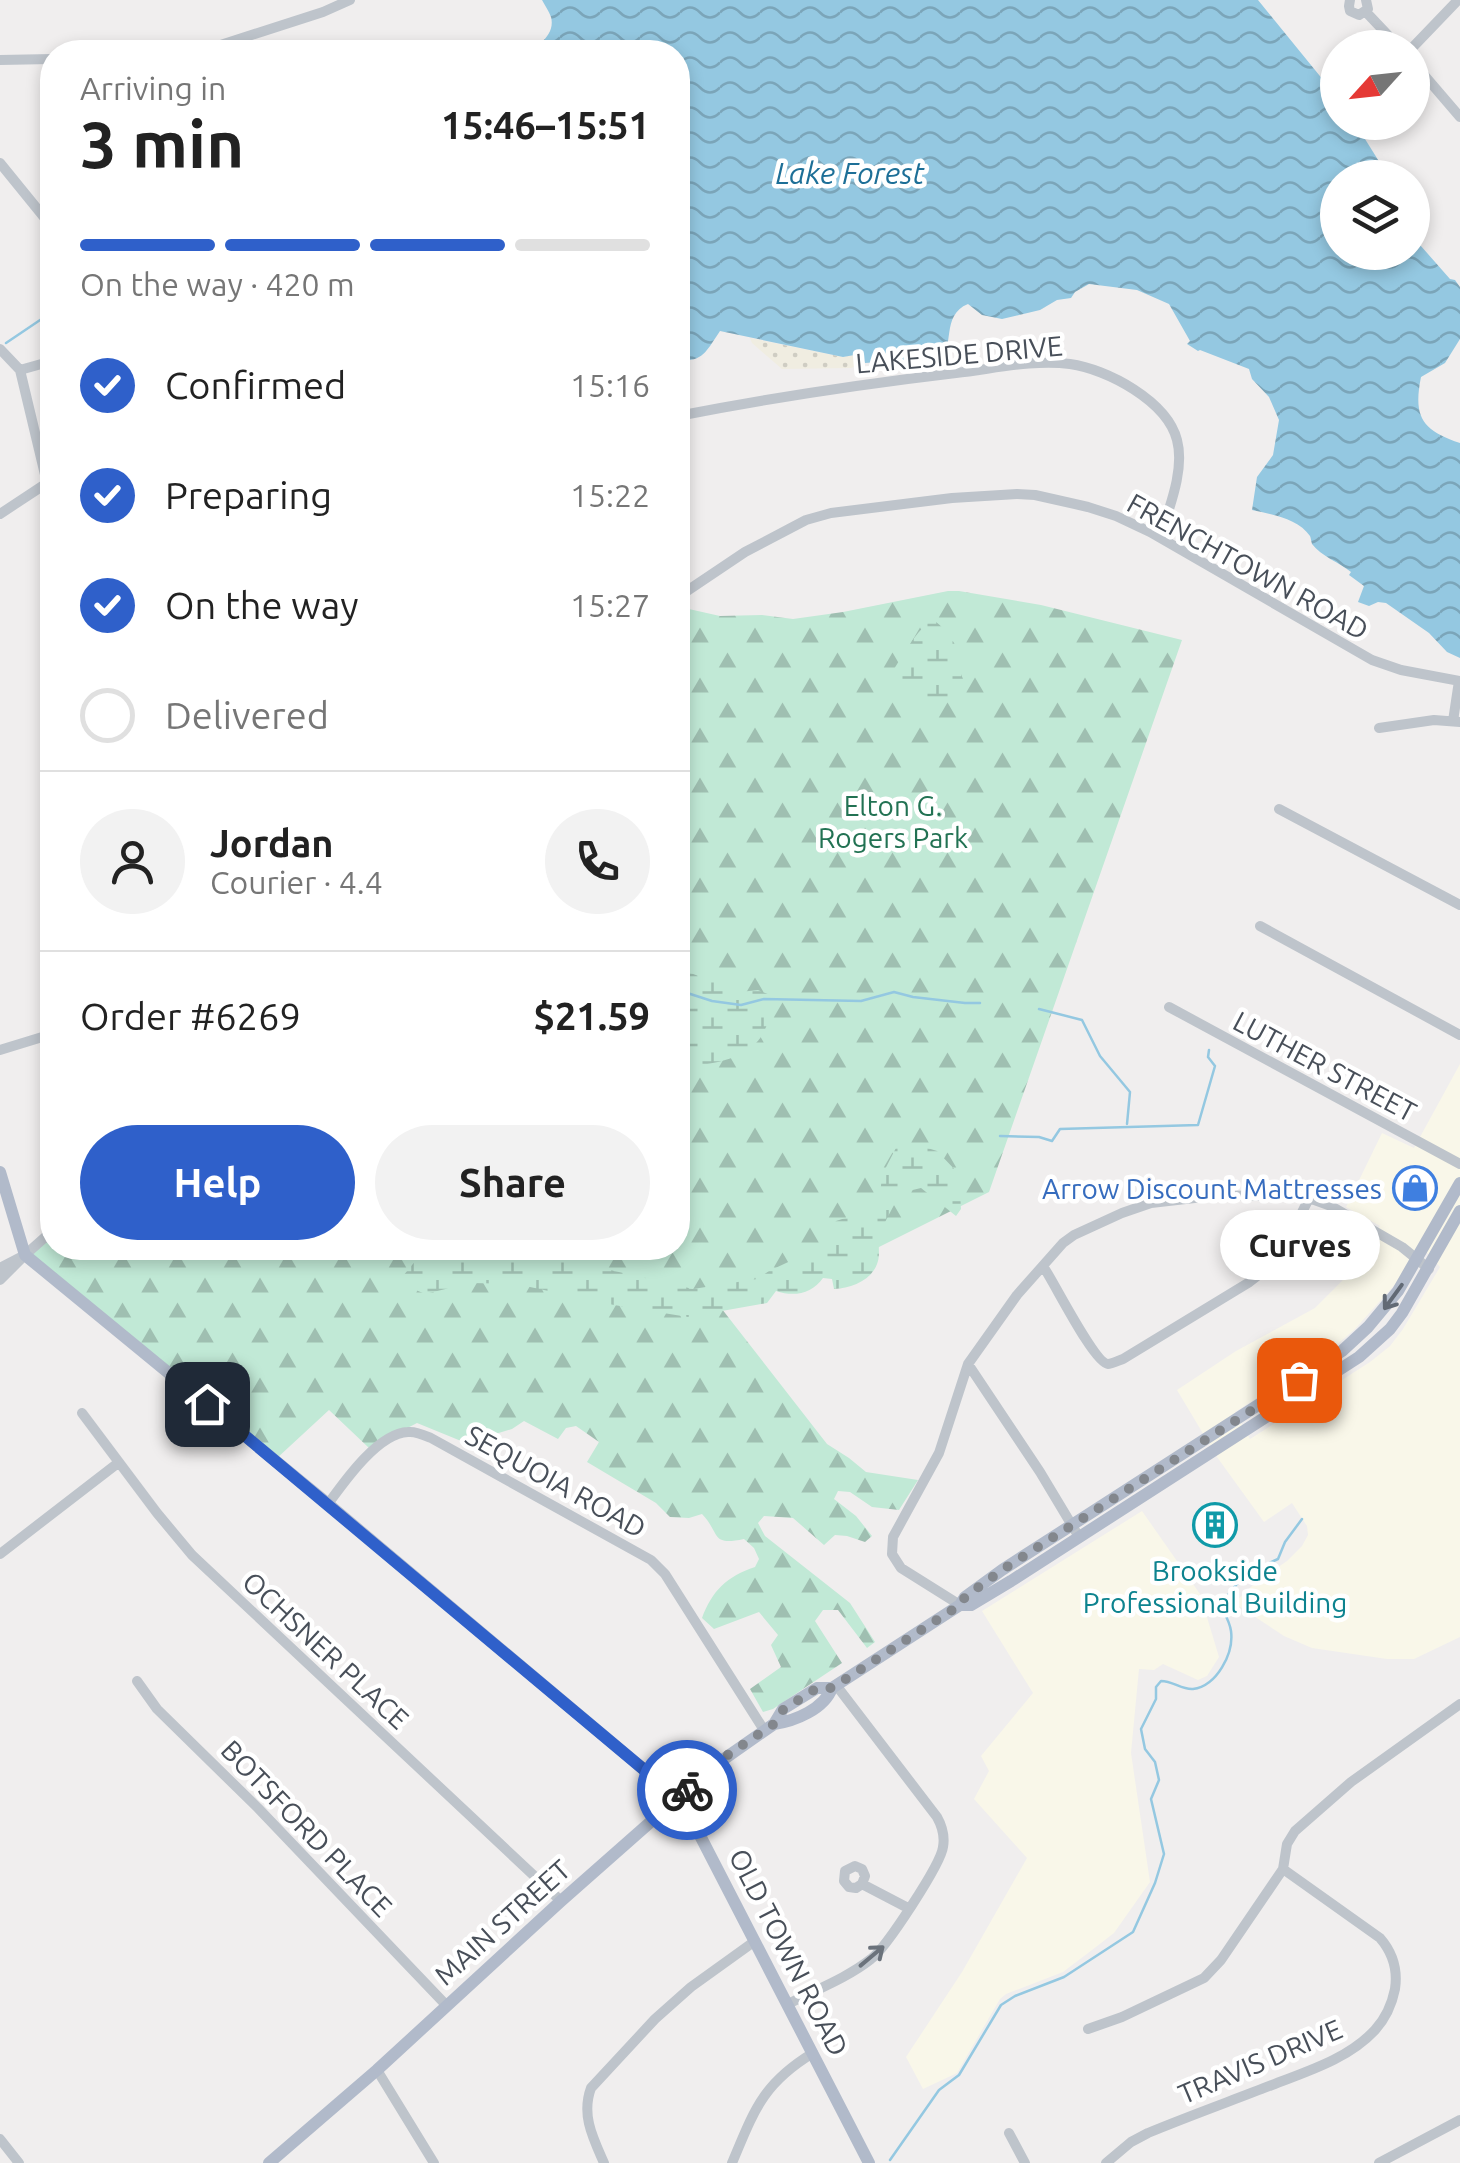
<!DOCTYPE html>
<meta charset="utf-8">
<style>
:root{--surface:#fff;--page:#f2f2f2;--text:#222;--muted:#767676;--line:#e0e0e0;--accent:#2f60ca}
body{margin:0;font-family:Ubuntu,sans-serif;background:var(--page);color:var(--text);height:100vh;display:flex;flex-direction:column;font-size:38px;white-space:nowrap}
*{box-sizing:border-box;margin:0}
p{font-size:32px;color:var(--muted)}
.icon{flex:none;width:55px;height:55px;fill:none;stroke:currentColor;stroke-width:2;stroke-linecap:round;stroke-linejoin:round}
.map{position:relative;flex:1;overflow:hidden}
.panel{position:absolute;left:40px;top:40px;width:650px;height:1220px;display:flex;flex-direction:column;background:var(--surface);border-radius:40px;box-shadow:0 5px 15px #0003}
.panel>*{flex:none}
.needle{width:65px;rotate:243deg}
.buttons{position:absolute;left:1320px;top:30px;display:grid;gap:20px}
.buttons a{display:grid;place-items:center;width:110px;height:110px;border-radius:50%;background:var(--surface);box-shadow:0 5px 15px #0003;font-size:50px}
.pin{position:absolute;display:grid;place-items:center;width:85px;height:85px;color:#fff;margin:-42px;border-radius:20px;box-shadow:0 5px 15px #0006}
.courier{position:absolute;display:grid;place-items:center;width:100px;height:100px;margin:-50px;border:8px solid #2f60ca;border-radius:50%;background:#fff;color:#222;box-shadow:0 2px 12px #0007}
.bubble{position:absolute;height:70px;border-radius:35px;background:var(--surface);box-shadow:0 5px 15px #0003;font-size:32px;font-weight:700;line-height:70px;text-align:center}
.summary em{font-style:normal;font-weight:700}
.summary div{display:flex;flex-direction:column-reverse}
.summary{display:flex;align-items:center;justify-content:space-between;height:170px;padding:0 40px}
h1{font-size:65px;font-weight:700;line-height:75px}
.bar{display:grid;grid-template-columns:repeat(4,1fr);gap:15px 10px;align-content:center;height:120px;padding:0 40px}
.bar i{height:12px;border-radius:8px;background:var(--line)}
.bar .current{background:var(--accent)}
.bar p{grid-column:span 4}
.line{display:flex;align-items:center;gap:25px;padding:0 40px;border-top:2px solid var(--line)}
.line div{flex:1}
.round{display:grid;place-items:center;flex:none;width:105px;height:105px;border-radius:52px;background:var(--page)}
ol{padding:0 40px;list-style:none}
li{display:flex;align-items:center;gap:30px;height:110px}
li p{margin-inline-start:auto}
li .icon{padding:10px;border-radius:50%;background:var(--accent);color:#fff;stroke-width:4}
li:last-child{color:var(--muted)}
li i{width:55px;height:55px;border:5px solid var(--line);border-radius:50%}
.primary-button{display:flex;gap:20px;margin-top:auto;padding:20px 40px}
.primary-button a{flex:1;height:115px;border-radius:60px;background:var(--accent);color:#fff;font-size:40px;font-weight:700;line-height:115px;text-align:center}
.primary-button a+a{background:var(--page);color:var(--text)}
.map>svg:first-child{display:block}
</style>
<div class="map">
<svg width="1460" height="2163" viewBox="0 0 1460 2163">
<defs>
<pattern id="forest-firs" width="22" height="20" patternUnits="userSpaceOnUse" patternTransform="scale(2.5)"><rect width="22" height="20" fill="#c1e9d6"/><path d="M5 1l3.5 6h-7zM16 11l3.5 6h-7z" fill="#9fbfb1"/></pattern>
<pattern id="wetland-marsh" width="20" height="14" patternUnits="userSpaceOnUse" patternTransform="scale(2.5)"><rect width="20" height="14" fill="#c1e9d6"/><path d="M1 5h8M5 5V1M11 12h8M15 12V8" fill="none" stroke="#9fbfb1"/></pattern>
<pattern id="sand-dots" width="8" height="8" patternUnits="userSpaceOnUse" patternTransform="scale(2.5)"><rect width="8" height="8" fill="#f0ede1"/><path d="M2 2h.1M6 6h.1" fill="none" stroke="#cfcdc3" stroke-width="1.8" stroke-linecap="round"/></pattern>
<pattern id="water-waves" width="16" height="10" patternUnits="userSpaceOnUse" patternTransform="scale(2.5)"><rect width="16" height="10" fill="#94c8e1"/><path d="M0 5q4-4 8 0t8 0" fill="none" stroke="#7ba5b9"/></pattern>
</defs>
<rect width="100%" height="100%" fill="#f0eeee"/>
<path fill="#f9f7e9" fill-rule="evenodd" d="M1460,1064v573l-46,22h-27l-75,-11 -28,-12 -50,-33 21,-20 32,-22 15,-15 6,-11 -1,-9 -15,-23 -28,19 -47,-65 -40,-67 59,-39 79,-43 27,-27 38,-55 -34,-19 36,-74 32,15zM1419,1244l21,23 -37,62 -13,17 -20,16 -120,77 -15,-27 92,-59 28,-24 42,-47z
M1142,1511l58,83 19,63 -12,19 -9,4 -35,-16 -9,6 -15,-1 -8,84 19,129 -36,51 -22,17 -29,22 -57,22 -6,5 -43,74 -34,16 -17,-32 56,-85 65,-114 -53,-59 15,-28 -8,-15 52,-63 -51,-82z"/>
<path fill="url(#forest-firs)" d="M948,591h11l82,14 141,35 -193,552 -136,68 -135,44 109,140 22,14 17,14 52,8 -19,30 -27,-3 -22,-15 -12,-1 -4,8 22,17 16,20 -7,6 -18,-6 -12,-1 -11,10 -31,-27 -29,-2 -6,7 7,13 85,67 25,39 -8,6 -29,-38h-15l-8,11 27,42 -69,46 -10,3 -13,-23 31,-22 -10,-22 7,-10 -19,-23 -45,17 -12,-11c10,-27 25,-42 53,-51l4,-8 -5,-11 -10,-9c-34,7 -23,-5 -42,-25l-13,4 -19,-1 -14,-14 -69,-41 12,-20 -23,-16 -10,2 -8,11 -34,-18 -12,8 -46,14 -49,-20 -48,25 -40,-38 -53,49 -247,-203 23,-20v12h626v-639l2,-2 40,9 42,-1 31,4 50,-7z"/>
<path fill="url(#wetland-marsh)" d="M932,619c15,10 32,32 27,50l6,15 -22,20c-26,-1 -41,-2 -57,-23 15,-21 26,-46 46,-62z
M688,972l52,20 18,-2 17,7c-4,15 -8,35 -19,46 -20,19 -52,23 -78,23v-73z
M912,1143l25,8 22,23 2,35 -5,7 -35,-28 -21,5c-5,12 -18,32 -21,44 -1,7 1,16 -1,24 -5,19 -26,27 -44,28l-2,-10 -9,-1c-11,16 -29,19 -47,13l-9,12 -79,14 -74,-12 -98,-21 -46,-1 -45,11 -27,-12 24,-29 11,-5h121l43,19 96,22 64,-10 12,-8 47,-22 20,-28 43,-14 3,-32 16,-31z"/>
<path fill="url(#sand-dots)" d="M750,338l93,19 17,-3 5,9 -14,5 -69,1 -30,-26z"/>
<path fill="url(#water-waves)" d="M542,0h716l79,97 1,25 17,1 25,40 -1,5 4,9 -45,1v74h74l1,-15 37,42 5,1 5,7v52l-15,24 -24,14c-8,40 1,53 39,66v215l-13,-6 -18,-19 -43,-30 -8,-1 -9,4 -11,-4 6,-16 -15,-11 2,-3c-11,-9 -30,-16 -39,-28 -1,-3 -1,-6 -2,-8 -12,-18 -40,-22 -58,-26l5,-33 16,-22 6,-35 -10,-23 -17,-18 -3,-10 -49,-19 -2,1 -11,-7 3,-3 -21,-37 -32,-14 -48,-6 -14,8 -4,6 -14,2 -17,10 -38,9 -20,-4 -14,-11c-28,11 -12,46 -29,53 -14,6 -57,5 -74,6l-5,-9 -17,3 -123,-26c-13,19 -17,32 -42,29v-308h-160c17,-2 38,-16 33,-35 -2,-6 -6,-11 -9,-17z"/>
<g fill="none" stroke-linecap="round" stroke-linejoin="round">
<path stroke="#94c8e1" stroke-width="2.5" d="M6,343l46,-31
M678,990l34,11 29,4 23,-6 97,2 33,-9 19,5 52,6h15
M1039,1009l43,11 18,36 30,36 -3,32
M1000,1136l39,1 13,4 8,-12 138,-4 17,-59 -7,-9 1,-7
M890,2160l49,-70 20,-15 42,-70 14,-9 49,-19 69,-45 22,-49 9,-29 -13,-55 8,-19 -4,-18 -10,-13 -4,-20 15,-30v-12l5,-6c12,0 21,9 32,8 24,-3 41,-36 38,-58 -1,-8 -6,-17 -9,-23 8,-26 33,-39 56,-49l7,-17 17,-23"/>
<path stroke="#bec4cb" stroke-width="10" d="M1350,0l-1,6 1,5 9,4 9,-6 -2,-9
M1366,12l34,36
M1412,48l46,-48
M199,52l124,-40 27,-12
M0,60l52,-1
M1412,61l48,56
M0,163l52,64
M0,349l20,21 27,113v142l5,20
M20,370l32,-9
M678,416c92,-18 185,-32 278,-43 37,-4 77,-14 114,-9 37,5 97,37 107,76 8,30 -8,68 -17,97
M0,514l47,-31
M678,597l67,-45 61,-32 25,-7 121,-15 65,-4 18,1 53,12 28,9 34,16 222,128 29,10 59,11
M1453,721l6,-40
M1379,728l55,-8 26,2
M1279,809l181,96
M1260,926l200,109
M1169,1007l291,157
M0,1050l52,-16
M1043,1266c11,16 51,97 65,98 3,0 12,-4 15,-5l125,-76c31,-21 45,-52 61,-85
M0,1268l25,-13 27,-24
M0,1280l21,-21
M968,1364l72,108 39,65
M82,1413l75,100 35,42 369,346
M328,1504c16,-22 50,-71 80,-72 8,-1 16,3 23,6l220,122 14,14 99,156
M0,1554l118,-91
M960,1605l-59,-37 -9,-14 1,-17 46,-84 29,-89 49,-69 46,-52 11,-8 48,-22 29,-10 61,-7 77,-1 20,3 22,8 71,41 27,22
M137,1681l20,28 101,99 189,198
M862,1884l3,-8 -3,-7 -7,-3 -10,5 -1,10 5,6 7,1 6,-4 46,24
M788,2004c27,-14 59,-26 83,-45 15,-11 70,-95 72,-112 2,-11 -1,-21 -6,-30l-101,-132
M1088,2029l34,-12 82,-39 17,-18 62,-91 4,-25 8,-13 56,-49 109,-78
M377,2070l57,93
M1009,2133l16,30
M0,2139l19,24
M604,2163c-11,-25 -23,-48 -13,-75l64,-69 36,-32 64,-46
M732,2163c22,-52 30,-79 81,-110
M1106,2163l25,-21 17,-9c41,-17 83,-32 124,-48 36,-14 76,-26 103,-55 10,-11 17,-26 20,-41 3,-20 -2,-36 -15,-51l-97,-69
M1379,2163l81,-43"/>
<path stroke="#b1baca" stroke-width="12" d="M0,1172l25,83 303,249 351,295 13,21 177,343
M960,1605h11l40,-24 348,-224 31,-28 12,-16 58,-102
M774,1724c21,-3 50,-15 58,-36l128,-83 5,-8 37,-27 340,-219 26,-24 30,-36 62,-108
M269,2163l108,-93 184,-169 153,-135 60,-42 9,-15 34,-21h15"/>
</g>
<defs><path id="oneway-shaft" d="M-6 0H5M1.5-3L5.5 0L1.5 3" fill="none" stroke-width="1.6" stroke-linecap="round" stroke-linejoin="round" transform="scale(2.5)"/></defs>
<use stroke="#626a75" href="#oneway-shaft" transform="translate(1393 1297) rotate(126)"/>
<use stroke="#6b727b" href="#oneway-shaft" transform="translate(872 1956) rotate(-40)"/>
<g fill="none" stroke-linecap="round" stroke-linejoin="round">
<path stroke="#83878d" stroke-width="10" stroke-dasharray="0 18" d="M687,1790l42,-36 45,-30 9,-14 34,-22h15l128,-83 5,-8 37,-27 297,-190"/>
<path stroke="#2f60ca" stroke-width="12" d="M207,1404l472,395 8,-9"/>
</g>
<defs>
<g id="shop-ring" transform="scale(2.25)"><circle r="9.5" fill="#fff" stroke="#3f7fe0" stroke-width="1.5"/><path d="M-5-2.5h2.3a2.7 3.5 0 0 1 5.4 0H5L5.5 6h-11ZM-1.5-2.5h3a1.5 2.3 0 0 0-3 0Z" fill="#3f7fe0"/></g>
<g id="building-ring" transform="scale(2.25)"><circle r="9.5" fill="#fff" stroke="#0f9aa8" stroke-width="1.5"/><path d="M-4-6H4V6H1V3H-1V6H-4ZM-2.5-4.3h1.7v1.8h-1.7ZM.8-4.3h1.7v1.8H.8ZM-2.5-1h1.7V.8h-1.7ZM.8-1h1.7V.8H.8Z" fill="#0f9aa8"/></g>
</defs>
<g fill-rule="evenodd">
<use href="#shop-ring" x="1415" y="1188"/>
<use href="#building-ring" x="1215" y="1525"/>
</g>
<g text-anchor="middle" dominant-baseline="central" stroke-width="9" stroke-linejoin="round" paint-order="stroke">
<g font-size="28" fill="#484f59" stroke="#fff">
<text transform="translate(959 354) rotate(-5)">LAKESIDE DRIVE</text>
<text transform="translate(1248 566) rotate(29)">FRENCHTOWN ROAD</text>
<text transform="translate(1325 1066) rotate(28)">LUTHER STREET</text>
<text transform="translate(556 1481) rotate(29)">SEQUOIA ROAD</text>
<text transform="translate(326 1650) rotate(43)">OCHSNER PLACE</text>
<text transform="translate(307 1828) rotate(46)">BOTSFORD PLACE</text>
<text transform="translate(502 1922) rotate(-42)">MAIN STREET</text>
<text transform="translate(789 1952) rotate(63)">OLD TOWN ROAD</text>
<text transform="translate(1260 2061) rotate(-23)">TRAVIS DRIVE</text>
</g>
<g font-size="28" fill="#227253" stroke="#fff">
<text x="893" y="805">Elton G.<tspan x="893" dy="32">Rogers Park</tspan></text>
</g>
<g font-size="28" fill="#366cbe" stroke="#fff" text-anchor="end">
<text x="1382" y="1188">Arrow Discount Mattresses</text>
</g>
<g font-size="28" fill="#0d838f" stroke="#fff">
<text x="1215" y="1570">Brookside<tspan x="1215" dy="32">Professional Building</tspan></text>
</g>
<g font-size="30" font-style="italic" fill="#1d6f97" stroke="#fff">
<text x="850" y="173">Lake Forest</text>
</g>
</g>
</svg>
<div class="buttons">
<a><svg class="needle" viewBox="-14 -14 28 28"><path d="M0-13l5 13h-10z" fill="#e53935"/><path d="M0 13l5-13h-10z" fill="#767676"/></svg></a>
<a><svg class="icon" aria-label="layers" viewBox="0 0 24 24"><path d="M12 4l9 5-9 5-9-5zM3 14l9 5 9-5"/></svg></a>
</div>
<div class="pin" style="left:1299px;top:1380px;background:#ea580c"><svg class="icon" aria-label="bag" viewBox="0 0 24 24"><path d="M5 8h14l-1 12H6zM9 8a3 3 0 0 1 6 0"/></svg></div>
<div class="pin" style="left:207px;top:1404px;background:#1f2937"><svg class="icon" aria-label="home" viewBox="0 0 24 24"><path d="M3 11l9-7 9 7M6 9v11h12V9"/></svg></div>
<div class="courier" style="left:687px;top:1790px"><svg class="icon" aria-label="bike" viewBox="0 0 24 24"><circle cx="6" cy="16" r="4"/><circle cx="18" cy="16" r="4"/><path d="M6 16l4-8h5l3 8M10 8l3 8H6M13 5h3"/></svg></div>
<div class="bubble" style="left:1220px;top:1210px;width:160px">Curves</div>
<section class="panel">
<div class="summary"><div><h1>3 min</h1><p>Arriving in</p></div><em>15:46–15:51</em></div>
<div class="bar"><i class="current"></i><i class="current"></i><i class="current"></i><i></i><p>On the way · 420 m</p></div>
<ol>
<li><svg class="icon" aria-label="check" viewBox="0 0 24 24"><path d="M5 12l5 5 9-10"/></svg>Confirmed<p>15:16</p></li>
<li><svg class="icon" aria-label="check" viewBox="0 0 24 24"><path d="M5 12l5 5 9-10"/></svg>Preparing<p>15:22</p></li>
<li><svg class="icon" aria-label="check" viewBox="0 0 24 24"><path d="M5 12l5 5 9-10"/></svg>On the way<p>15:27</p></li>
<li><i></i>Delivered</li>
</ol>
<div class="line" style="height:180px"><a class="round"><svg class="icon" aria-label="person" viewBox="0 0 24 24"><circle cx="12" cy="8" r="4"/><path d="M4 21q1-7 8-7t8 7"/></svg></a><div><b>Jordan</b><p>Courier · 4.4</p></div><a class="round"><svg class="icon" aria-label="phone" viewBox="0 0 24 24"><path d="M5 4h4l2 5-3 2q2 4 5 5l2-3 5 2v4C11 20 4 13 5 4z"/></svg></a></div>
<div class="line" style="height:130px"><div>Order #6269</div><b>$21.59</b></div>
<div class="primary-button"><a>Help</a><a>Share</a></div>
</section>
</div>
